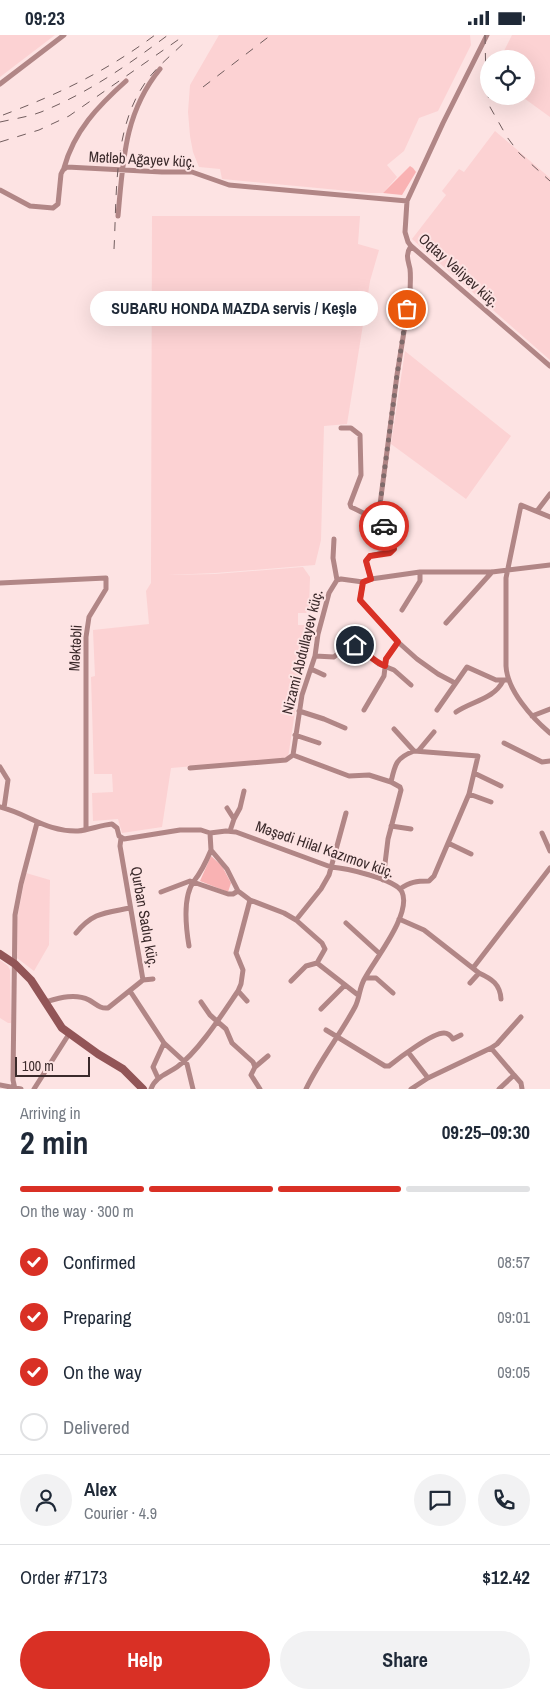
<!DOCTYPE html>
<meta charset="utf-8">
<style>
:root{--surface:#fff;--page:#f2f2f3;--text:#1f2937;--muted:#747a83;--line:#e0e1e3;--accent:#d93025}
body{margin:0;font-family:"Archivo Narrow",sans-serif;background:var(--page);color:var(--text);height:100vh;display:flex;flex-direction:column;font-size:19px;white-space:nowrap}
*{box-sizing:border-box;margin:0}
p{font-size:16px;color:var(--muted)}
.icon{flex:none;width:28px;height:28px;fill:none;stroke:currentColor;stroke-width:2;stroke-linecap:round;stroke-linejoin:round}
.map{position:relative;height:1054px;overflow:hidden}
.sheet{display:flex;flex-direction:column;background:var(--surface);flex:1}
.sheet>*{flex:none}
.buttons{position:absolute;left:480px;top:15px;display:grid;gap:10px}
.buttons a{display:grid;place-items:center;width:55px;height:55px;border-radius:50%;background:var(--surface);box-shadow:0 5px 20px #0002;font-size:25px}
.scale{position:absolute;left:15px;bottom:12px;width:75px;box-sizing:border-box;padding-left:5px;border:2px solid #3b2a2b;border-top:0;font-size:14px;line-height:18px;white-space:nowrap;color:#3b2a2b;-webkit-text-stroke:4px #fde3e3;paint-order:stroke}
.pin{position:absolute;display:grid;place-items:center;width:42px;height:42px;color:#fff;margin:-21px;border:2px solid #fff;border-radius:50%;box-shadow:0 1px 5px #0007}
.courier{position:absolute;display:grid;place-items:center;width:50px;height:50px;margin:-25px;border:4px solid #d93025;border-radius:50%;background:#fff;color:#222;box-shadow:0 1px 6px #0007}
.bubble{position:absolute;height:35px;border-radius:18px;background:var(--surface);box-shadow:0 5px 20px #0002;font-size:16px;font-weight:700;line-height:35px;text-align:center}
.overview em{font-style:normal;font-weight:700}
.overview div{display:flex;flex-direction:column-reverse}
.overview{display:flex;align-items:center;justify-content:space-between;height:85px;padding:0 20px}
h1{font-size:32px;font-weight:700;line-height:38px}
.bar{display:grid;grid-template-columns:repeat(4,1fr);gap:8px 5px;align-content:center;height:60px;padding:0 20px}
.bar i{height:6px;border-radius:4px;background:var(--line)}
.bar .active{background:var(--accent)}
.bar p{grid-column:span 4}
.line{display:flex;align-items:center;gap:12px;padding:0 20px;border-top:1px solid var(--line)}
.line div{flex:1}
.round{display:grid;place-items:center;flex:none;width:52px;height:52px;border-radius:26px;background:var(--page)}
ol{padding:0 20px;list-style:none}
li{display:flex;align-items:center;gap:15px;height:55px}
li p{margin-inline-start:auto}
li .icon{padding:5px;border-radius:50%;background:var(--accent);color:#fff;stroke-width:4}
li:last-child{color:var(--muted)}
li i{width:28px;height:28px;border:2px solid var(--line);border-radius:50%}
.action{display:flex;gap:10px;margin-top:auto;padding:10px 20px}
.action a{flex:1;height:58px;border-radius:30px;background:var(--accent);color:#fff;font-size:20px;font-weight:700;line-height:58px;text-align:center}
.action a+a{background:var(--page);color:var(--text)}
.status{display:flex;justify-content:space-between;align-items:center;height:35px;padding:0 25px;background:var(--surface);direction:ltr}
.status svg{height:14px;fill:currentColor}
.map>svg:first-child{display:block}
</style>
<div class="status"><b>09:23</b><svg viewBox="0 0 49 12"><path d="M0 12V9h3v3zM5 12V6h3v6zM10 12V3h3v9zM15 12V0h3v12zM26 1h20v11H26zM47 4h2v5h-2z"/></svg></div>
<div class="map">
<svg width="550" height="1054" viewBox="0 0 550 1054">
<rect width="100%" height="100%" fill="#fde3e3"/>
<path fill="#fcd2d3" d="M0,0h55l-55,42z
M219,0h251l1,10 -33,66 -19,7 -15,33 -17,14 10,12 -14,16h-13l-148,-14 -2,-10 -21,-2 -6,-15 -3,-16 -2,-24 2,-27z
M512,0h38v82l-29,-21h5v-37h-26z
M495,96l55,47v182l-138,-121 34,-44 -4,-4 17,-22 5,3z
M152,181h208l-2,28 21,6 -9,31 -23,143 -23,2 -3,114 -6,25 -100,8 -47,2 47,-1 88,-7 7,10 -1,32 -3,4h-8v12h10l-20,133 -117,10 -9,59 -40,6 -4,-14 -25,2 -1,-28 21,-1 -1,-18h-18l-3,-97 4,-1 -2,-46 56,-6 -3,-33 5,-8v-8z
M405,316l106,85 -45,63 -75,-55z
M26,838l24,7 -1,65 -15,26 -17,-13v-40z
M0,925l8,6 2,4 1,53h-3l-8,-5z"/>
<path fill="#f9b2b3" d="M410,131l3,2 3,4 -14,23 -19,-2z
M211,821l11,10 9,17 -3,9 -28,-11z"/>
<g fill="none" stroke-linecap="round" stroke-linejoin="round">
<path stroke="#b18686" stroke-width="5" d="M487,0l-44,88 -36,78 -2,31 3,10 3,4 139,120
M0,49l64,-49
M64,133c10,-37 34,-62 62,-87
M0,155l30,16 23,2 5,-4 3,-30 2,-4 4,-3 95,5h30l37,13 178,16
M118,181c5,-54 6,-103 42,-147
M341,393h10l9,7 1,40 -11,29 1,3c18,9 47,19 41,44l-22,5 -4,5 5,18
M537,476l13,-17
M550,482l-29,-12 -15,73v88c1,24 26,52 44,67
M377,485l2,-8 18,-137 13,-81c0,-8 1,-17 0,-25 -2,-9 -5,-14 1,-23
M334,504l-1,19 4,22
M363,547l-3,18 38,42 19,17 21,15 17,9
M0,548l106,-5v11l-17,28 -3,20v192
M402,575l18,-29v-9
M446,588l46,-51
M315,621l19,1 13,-12 8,-1 24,20 15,6 17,15
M311,634l13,6
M364,675l20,-34 2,-17 12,-17
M437,675l30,-43 29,13h12
M299,676l25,8 21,9
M456,677c16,-11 38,-13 47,-31
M532,681l18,-7
M394,694l20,22
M295,700l24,8
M504,708l38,19 8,-1
M419,715l15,-18
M293,720l9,-60 13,-39 3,-22 11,-41 8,-13 4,-1 22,3 8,-3 49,-7h72l58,-7
M0,732l8,13 -4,28
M190,733l96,-8 7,-5 56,21 20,-1 22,7 9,5 1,3 -13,49 -5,41
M474,738l27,13
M391,747c4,-18 5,-24 23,-31l64,5 -9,38 -35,82 -5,5c-13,0 -19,1 -29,8
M469,759l22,8
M0,772c28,7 47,25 78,24 11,-1 23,-6 34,-7l5,4 2,8 5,3 56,-9h21l9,3 16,-2 10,1 95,35c14,1 65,12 71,25 10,22 -27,67 -37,86 -6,9 -5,20 -10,29 -15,28 -35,53 -49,82
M227,773l7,11
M391,791l20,3
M230,796l4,-12 6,-11 4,-17
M542,798l8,18
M448,808l23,11
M161,857l29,-11 38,13h5l5,-3
M250,865l34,13 12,7 26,23 3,6 -8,14
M399,884l25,11 55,43c13,6 21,11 22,26
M296,885l25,-31 8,-14 17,-62
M346,888l34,31
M76,898c17,-21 29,-20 54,-25
M189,911c-3,-18 -7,-49 5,-65 8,-10 12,-19 17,-31
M317,928l41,32
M473,933l77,-100
M365,943h11l17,15
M143,945l10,-1
M291,946l15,-15 11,-3
M470,948l9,-10
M130,956l34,52 23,21 6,25
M238,956l9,10
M45,967c14,-4 30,-9 44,-2 7,4 11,9 19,8l35,-28 -23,-134 1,-8
M201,967l9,13 16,14 6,14 21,19 2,5 -4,8 9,14
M321,974l24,-24
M326,995l59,36h4c10,-8 43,-33 55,-33 4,0 7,3 9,6l8,-4
M491,1013l23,27 -15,14
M408,1017l20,26
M255,1032l13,-11
M514,1040l7,8 1,6
M158,1043l-5,-11 11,-24
M0,1050l21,4
M15,1054l-2,-9 2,-165 6,-31 16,-61
M34,1054l35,-55
M151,1054c4,-12 16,-15 26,-22 22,-16 46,-54 61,-76l3,-7 2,-14 -7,-17 14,-53 -12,-9 -11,-22 -16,-19 -1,-17
M411,1054l17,-11 63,-30 6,-4 24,-27"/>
<path stroke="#925557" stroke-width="8" d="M0,919l15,10 16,16 31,48 36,26 25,15 20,20"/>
<path stroke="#715d5e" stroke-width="1" stroke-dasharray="9 9" stroke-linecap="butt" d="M485,0l1,48 4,24 17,30 12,16 31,28
M203,52l68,-52
M3,80c56,-21 104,-44 152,-80
M0,87c13,-3 28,-5 41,-10 47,-19 87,-47 127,-77
M0,107l39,-12 30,-14 116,-81
M114,214c3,-54 -1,-120 31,-166 12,-17 29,-30 43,-44"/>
</g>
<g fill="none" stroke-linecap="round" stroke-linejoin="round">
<path stroke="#7f6b6b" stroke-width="5" stroke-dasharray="0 9" d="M384,491l-7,-6 2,-8 18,-137 10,-66"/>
<path stroke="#d93025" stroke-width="6" d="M355,610c10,6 19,17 30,21l1,-7 12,-17 -38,-42 3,-18 8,-3 -5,-18 4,-5 20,-3 4,-4 -3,-15 -7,-8"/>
</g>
<g text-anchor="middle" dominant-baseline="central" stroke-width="4" stroke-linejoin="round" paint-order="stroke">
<g font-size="15" fill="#3b2a2b" stroke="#fde3e3">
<text transform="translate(142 124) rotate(3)">Mətləb Ağayev küç.</text>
<text transform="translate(459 235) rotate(42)">Oqtay Vəliyev küç.</text>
<text transform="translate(75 613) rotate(-87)">Məktəbli</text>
<text transform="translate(302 617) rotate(-76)">Nizami Abdullayev küç.</text>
<text transform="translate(325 814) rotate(19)">Məşədi Hilal Kazımov küç.</text>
<text transform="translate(145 882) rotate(80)">Qurban Sadıq küç.</text>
</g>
</g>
</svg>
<div class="buttons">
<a><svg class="icon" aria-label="locate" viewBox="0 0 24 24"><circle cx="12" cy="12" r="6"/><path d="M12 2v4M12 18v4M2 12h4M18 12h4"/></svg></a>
</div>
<div class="scale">100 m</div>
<div class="pin" style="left:407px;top:274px;background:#ea580c"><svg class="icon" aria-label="bag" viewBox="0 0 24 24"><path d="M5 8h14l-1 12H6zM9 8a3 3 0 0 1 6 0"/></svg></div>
<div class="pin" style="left:355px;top:610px;background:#1f2937"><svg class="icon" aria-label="home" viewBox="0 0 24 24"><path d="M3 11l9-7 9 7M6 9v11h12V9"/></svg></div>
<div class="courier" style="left:384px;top:491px"><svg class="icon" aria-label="car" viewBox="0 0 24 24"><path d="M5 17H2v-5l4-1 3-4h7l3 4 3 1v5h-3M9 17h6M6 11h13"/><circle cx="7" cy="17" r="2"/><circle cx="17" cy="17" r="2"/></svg></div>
<div class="bubble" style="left:90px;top:256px;width:288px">SUBARU HONDA MAZDA servis / Keşlə</div>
</div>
<section class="sheet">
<div class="overview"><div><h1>2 min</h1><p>Arriving in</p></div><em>09:25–09:30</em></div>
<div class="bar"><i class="active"></i><i class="active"></i><i class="active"></i><i></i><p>On the way · 300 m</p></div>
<ol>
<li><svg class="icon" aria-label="check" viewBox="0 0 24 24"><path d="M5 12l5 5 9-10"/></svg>Confirmed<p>08:57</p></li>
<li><svg class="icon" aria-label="check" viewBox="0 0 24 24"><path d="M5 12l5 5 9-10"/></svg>Preparing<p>09:01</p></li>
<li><svg class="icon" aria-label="check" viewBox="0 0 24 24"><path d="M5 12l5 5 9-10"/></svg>On the way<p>09:05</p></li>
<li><i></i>Delivered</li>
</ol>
<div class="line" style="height:90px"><a class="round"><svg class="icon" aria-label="person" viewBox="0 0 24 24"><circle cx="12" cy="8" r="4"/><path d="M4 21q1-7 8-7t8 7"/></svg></a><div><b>Alex</b><p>Courier · 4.9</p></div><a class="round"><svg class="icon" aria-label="chat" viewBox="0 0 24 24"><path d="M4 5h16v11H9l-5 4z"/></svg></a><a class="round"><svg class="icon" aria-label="phone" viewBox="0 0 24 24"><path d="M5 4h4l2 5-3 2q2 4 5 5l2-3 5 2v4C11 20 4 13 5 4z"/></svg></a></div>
<div class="line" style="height:65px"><div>Order #7173</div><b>$12.42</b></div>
<div class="action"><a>Help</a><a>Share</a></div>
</section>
